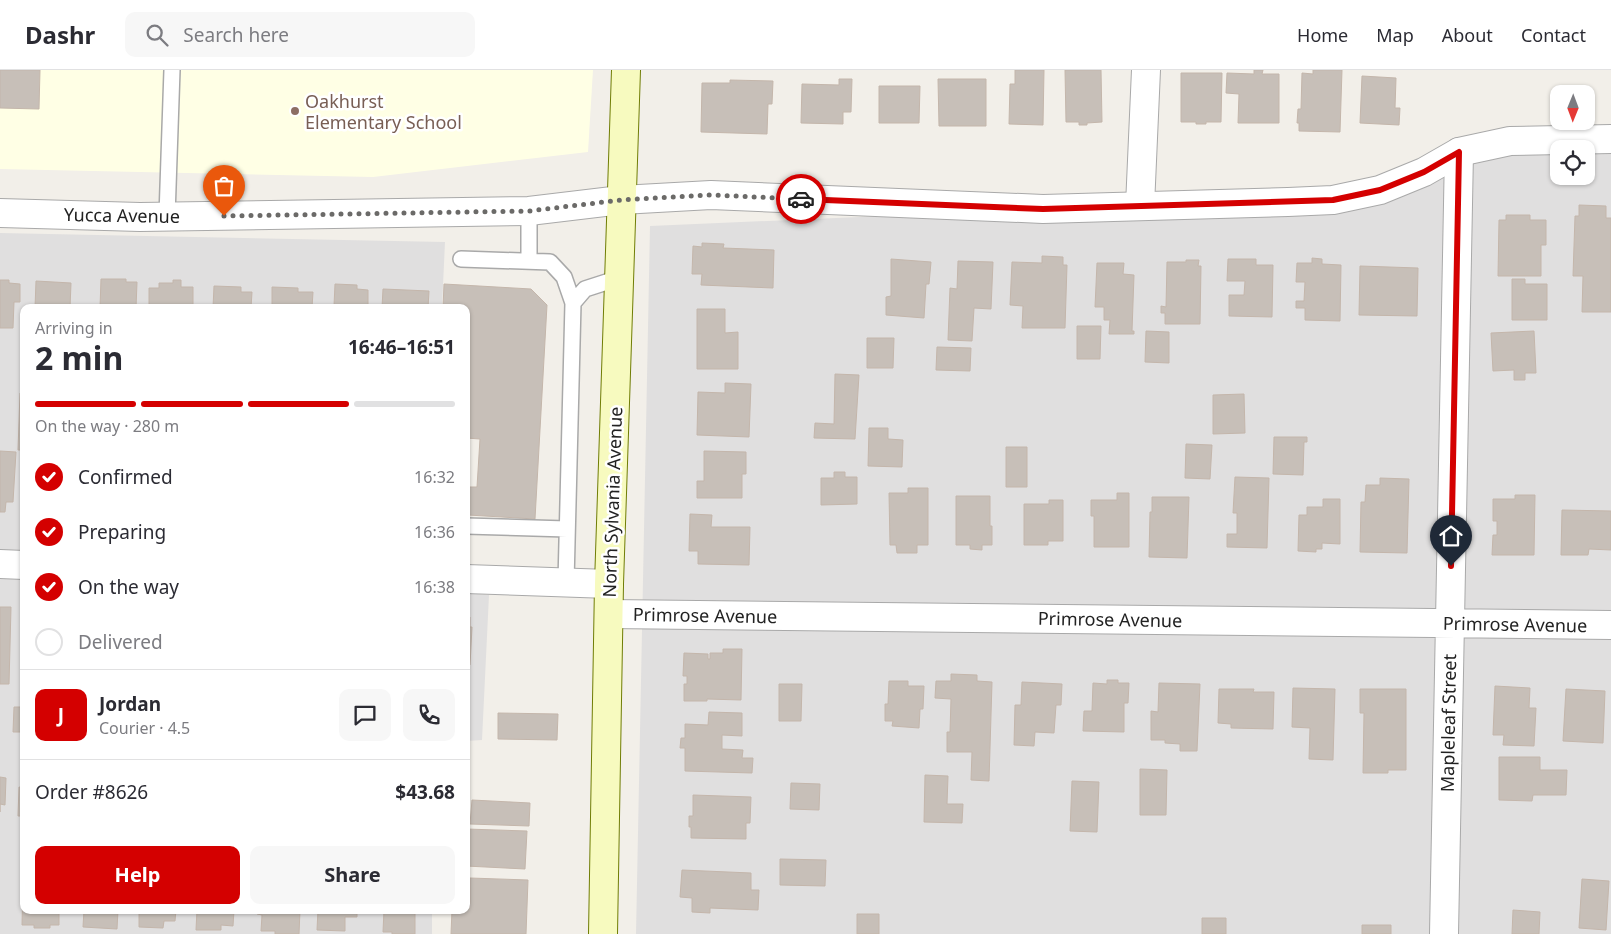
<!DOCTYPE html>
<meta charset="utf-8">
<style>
:root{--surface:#fff;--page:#f7f7f7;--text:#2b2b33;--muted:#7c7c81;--line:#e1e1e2;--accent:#d40000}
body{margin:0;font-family:"Noto Sans",sans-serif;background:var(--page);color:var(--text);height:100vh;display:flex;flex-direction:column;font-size:19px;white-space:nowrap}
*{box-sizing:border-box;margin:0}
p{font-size:16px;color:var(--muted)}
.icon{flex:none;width:28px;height:28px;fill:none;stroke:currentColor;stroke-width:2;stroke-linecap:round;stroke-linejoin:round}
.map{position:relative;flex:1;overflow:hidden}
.drawer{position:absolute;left:20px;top:234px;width:450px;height:610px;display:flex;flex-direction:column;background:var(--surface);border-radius:10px;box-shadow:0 1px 4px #0004}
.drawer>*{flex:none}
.needle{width:32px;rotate:181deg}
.fabs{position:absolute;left:1550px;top:15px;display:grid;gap:10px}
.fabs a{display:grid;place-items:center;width:45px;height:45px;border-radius:10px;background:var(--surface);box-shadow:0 1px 4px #0004;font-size:25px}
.pin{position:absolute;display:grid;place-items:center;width:42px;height:42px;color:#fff;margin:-51px -21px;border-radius:50% 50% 50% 0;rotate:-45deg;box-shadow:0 0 5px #0007}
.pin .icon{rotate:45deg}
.courier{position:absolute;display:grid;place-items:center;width:50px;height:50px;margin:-25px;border:4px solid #d40000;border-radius:50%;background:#fff;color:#222;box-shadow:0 1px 6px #0007}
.overview em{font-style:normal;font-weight:700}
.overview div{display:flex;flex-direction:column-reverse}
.overview{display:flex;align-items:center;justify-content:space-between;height:85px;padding:0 15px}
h1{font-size:32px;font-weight:700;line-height:38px}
.bar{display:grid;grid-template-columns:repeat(4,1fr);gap:8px 5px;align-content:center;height:60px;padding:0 15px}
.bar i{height:6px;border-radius:4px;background:var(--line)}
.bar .current{background:var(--accent)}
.bar p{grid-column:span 4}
.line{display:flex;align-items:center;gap:12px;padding:0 15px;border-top:1px solid var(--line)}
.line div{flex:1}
.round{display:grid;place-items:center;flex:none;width:52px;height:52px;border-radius:10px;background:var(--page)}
ol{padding:0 15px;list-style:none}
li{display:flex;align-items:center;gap:15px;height:55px}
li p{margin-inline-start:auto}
li .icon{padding:5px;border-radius:50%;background:var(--accent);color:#fff;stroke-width:4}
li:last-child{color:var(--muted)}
li i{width:28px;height:28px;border:2px solid var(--line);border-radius:50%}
.cta{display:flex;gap:10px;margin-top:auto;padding:10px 15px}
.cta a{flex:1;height:58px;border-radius:10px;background:var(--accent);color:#fff;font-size:20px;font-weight:700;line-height:58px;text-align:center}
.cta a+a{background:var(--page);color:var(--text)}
header{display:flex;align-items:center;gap:30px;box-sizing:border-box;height:70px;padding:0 25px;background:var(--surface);border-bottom:1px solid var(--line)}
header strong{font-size:24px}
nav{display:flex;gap:28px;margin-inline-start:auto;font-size:18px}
.search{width:350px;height:45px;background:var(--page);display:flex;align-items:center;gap:12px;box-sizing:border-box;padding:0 18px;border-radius:10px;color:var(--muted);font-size:19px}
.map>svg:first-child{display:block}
</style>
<header>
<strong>Dashr</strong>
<div class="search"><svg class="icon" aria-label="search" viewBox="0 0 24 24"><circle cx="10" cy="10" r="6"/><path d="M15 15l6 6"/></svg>Search here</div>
<nav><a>Home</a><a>Map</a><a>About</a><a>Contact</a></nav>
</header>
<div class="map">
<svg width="1611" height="864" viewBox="0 0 1611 864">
<rect width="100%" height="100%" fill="#f2efe9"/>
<path fill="#e0dfdf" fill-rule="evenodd" d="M1611,69v795h-975l14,-708 393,-17 245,-7 222,-61zM1559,79h27v27h-27z
M0,163l445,9 -3,65 -418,1v602h408v24h-432z
M466,523l23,2 -7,145 -16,1z"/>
<path fill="#ffffe5" d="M0,0h593l-5,82 -215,25 -373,-8z"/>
<path fill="#c7bfb8" stroke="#c4b6ab" d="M0,0h40l-1,39 -39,-1z
M1015,0h29l-1,55 -34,-1 1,-40h5z
M1065,0h36l1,52 -15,1v2h-8v-3h-13z
M1254,0h9l-1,4h17v49h-41l1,-29 -13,-1 1,-20 27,1z
M1313,0h29l-2,62 -41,-1v-8h-2l1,-14h3l1,-36 11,1z
M1181,3h41l-1,49h-15v2h-10v-2h-15z
M1362,6l34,2 -1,30h5l-1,17 -39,-2z
M839,9h13l-1,33h-8v12l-42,-1 1,-39 37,1z
M938,9h48v47h-47z
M730,10l43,1 -1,23h-4l-1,30 -66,-2 1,-49h28z
M879,16h41l-1,37h-40z
M1579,135l27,1v12h5v94h-29l1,-36h-10l2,-60h4z
M1506,145h24v5h16v25h-5v31h-43l1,-56h7z
M702,173l22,1 -1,4 51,2 -1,38 -72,-3 1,-11h-10l1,-28 9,1z
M1042,186l21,1v8h4l-2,63h-43l1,-22 -13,-1 2,-43 30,1z
M1312,188l10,1v5l19,1 -1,56 -35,-1v-12h-9v-7h8l1,-19h-9l1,-19h15z
M891,189l40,3 -2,22h-3l-2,34 -38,-3v-18l5,-1z
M1228,189h28v6h17l-1,52 -43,-1v-21h15l1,-14h-18z
M1186,190h13l-1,6h3l-1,58h-35v-11h-4v-7l5,1 1,-45h19z
M958,191l35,1 -2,47 -17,-1 -2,33 -24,-1 2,-52 7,1z
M1097,193h27l-1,11 11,1 -2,56h2v3h-25l1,-14h-6v-13h-9z
M1360,196l58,2 -1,48 -58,-1z
M101,209h25v3h11l-1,26h-36z
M1512,209h13v5h22v36h-35z
M0,210h9v3l11,1v18h-6l-1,26h-13z
M173,210h8v7h12v21h-44v-20h10v-5h14z
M36,211l35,2 -1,25h-35z
M335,214l22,1v4l11,1v18h-39v-3l5,1z
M444,214l87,5 16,16 -12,214 -67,-4 1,-28h8l3,-48 -14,-1v-130h-23z
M214,216l27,1v5h11l-1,16h-38z
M272,217l26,1v4h15l-1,16h-40z
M383,219l46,2 -1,17h-46z
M697,239h28v24l13,-1v37h-41z
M1077,256h24l-1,33h-23z
M1146,261l23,1v31l-24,-1z
M1534,261l2,42h-11v7h-11v-10l-21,1 -2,-38z
M867,268h27l-1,30h-26z
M937,277l34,1 -1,23 -34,-1z
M835,304l24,1 -4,64 -41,-1 1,-15 19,1z
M725,313l26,1 -2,53 -52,-2 1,-43 27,1z
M20,323h4v57h-6z
M1244,324l1,39 -32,1v-39z
M869,358h19v11l15,1 -1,27 -34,-1z
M1274,367h33v5h-3l-1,33 -30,-1z
M1186,374l26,1 -2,34 -25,-1z
M1006,377h21v40h-21z
M0,381l16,1 -3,50h-7l-1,10h-5z
M704,381l42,1v22h-4v24h-45v-17h7z
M834,402h11v5h12v27l-36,1v-27h13z
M1235,407l34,1 -2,70 -40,-1v-13h10v-21h-4z
M1380,408l29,1 -2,74 -47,-1 1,-50h4l1,-17h14z
M908,418h20v57h-11v8h-20l-1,-8h-6l-1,-52h19z
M1117,423h12v54h-35v-31h-3v-16h26z
M1515,425h20l-1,60h-42l1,-20h4v-14h-4v-22h22z
M956,426h34v30h2v19h-10v5l-12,-1v-4h-14z
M1152,427h37l-2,61 -38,-1 1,-45h2z
M1323,429h17v45l-18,-1v6h-6v3l-18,-1 1,-36h8v-8h16z
M1049,430h14v41h-15v4h-24v-41h25z
M1562,440l49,1v39l-22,-1 -1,6h-27z
M690,444l22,1 -1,12h39l-1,38 -51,-1v-13h-9z
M0,537h11l-2,77h-9z
M466,547h4v10h2l-2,38h-4z
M723,579h19l-1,51 -34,-1v2h-23v-17h3v-8h-4l1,-23 24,1v5h2v-6h13z
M951,604l26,1v6l15,1 -3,99 -18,-1 1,-28h-25v-20h3l1,-33 -16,-1 1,-17h15z
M1107,610h11v3h11l-1,20h-4v29l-41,-1 1,-20h8l1,-28 14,1z
M889,611h19v5h16l-1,23h-3l-1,19 -27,-2 1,-5h-8v-17h3z
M1022,612l40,2 -1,21h-5l-2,28 -19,-1 -1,14 -20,-1 1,-40h6z
M1159,613l41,1 -3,67h-17v-7l-15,-1v-3h-14v-29l7,1z
M779,614h23l-1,37h-22z
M1495,616l35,2 -1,20h7l-2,38 -31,-1 1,-10h-11z
M1293,618l42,1 -2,71 -24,-1 1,-31 -18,-1z
M1219,619h35l-1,3h21l-1,37 -42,-1v-4l-13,-1z
M1360,619h46v81h-18v3h-25l1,-60h-4z
M1566,619l39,2 -2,52 -40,-2z
M14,637h10v25h-11z
M709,642l33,1v23l-20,-1v14l21,1 -1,8h11l-1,15 -67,-2v-23h-5l1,-10h4v-14l23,1z
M498,643l60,1 -1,26 -59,-1z
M1499,687h41v13h27l-1,25h-33l-1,6 -33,-1z
M1140,699l27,1 -1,45h-26z
M925,705l23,1 -1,28h16l-1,19 -38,-1z
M0,707l6,1 -1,27 -5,-1v8z
M1072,711l27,1 -2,50 -27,-1z
M791,713l29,1 -1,26 -29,-1z
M19,717l5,1v28h-6z
M693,725l58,2 -1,26h-4v16l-55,-1v-11h-2v-11h4z
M472,730l58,3 -1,23 -59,-2z
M466,759l61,2 -2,38 -59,-3z
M780,789l46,1 -1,26 -45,-1z
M682,800l69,3v17h8l-1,20 -48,-2v5l-18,-1v-14l-12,-1z
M470,808l58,2 -2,54h-75l1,-24h14v-6h4z
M1582,809l27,2 -3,49 -27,-2z
M23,813l1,27h35v15h-9v3h-16v-3h-12z
M84,840h34l-1,19 -34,-2z
M139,840h37l-1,11h-11l-1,7 -24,-1z
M197,840h37l-1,16 -12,-1v5h-25z
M257,840h43l-1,24h-24v-3h-14l1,-16 -5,-1z
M318,840h39v7h-12v14l-28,-1z
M384,840h31v24h-23v-2h-9z
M1513,840l27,2 -1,22h-27z
M857,844h22v20h-22z
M1202,848h24v16h-24z
M1362,855h29v9h-29z"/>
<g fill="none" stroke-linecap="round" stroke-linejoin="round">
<g stroke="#a9a9a9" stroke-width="18">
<path id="service" d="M167,146l5,-146
M461,189l89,3 14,15 9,26
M529,191v-50
M466,456l101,3
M566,512l7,-279 12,-14 34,-11"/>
</g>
<g stroke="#a9a9a9" stroke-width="30">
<path id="minor" d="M1140,136l6,-136
M0,494l24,1
M466,509l143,5
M609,544l1002,11
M1444,864l15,-782"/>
</g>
<g stroke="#a9a9a9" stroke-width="30">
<path id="tertiary" d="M0,143l140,4 389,-6 92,-11 90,-5 332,14 245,-7 45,-2 47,-10 44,-18 35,-20 51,-11 101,-2"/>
</g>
<g stroke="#707d05" stroke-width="30">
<path id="secondary" d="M603,864l6,-350 17,-514"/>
</g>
<use href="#service" stroke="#fff" stroke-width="15"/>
<use href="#minor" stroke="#fff" stroke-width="28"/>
<use href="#tertiary" stroke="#fff" stroke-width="28"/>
<use href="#secondary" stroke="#f7fabf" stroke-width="28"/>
</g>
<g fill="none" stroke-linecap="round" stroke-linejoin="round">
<path stroke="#6b6a68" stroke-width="5" stroke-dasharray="0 9" d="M224,146l305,-5 92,-11 90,-5 90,4"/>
<path stroke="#d40000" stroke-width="6" d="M801,129l242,10 290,-9 47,-10 44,-18 35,-20 -8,414"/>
</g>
<circle fill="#8d6e63" stroke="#fff" stroke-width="2" cx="295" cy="41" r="5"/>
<g text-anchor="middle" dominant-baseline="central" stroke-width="5" stroke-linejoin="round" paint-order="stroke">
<g font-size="18" fill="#785e54" stroke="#fff" text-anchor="start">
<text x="305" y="31">Oakhurst<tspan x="305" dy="21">Elementary School</tspan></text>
</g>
<g font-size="18" fill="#222" stroke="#fff">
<text transform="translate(122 145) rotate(1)">Yucca Avenue</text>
<text transform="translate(612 432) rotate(-88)">North Sylvania Avenue</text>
<text transform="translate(705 545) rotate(1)">Primrose Avenue</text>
<text transform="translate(1110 549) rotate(1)">Primrose Avenue</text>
<text transform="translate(1515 554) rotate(1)">Primrose Avenue</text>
<text transform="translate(1448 653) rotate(-89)">Mapleleaf Street</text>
</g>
</g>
</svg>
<div class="fabs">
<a><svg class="needle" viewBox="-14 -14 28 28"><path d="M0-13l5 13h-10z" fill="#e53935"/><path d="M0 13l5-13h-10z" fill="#7c7c81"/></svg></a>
<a><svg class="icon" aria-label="locate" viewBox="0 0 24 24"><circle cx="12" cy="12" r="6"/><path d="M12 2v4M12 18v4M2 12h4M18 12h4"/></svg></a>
</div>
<div class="pin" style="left:224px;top:146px;background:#ea580c"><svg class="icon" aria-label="bag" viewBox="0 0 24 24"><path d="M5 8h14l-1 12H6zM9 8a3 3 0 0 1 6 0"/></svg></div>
<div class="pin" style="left:1451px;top:496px;background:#1f2937"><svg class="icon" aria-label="home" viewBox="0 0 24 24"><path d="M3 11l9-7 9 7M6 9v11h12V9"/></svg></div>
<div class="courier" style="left:801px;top:129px"><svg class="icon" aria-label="car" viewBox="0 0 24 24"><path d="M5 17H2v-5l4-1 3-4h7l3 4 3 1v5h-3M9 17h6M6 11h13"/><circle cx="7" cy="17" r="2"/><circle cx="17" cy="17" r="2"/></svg></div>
<section class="drawer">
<div class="overview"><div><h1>2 min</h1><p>Arriving in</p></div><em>16:46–16:51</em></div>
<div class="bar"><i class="current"></i><i class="current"></i><i class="current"></i><i></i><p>On the way · 280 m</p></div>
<ol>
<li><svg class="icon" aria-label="check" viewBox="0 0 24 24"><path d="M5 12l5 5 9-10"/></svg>Confirmed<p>16:32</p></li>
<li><svg class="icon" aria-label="check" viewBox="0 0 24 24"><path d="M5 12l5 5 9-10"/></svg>Preparing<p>16:36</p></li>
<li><svg class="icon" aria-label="check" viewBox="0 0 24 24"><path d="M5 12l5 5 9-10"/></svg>On the way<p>16:38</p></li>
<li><i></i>Delivered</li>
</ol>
<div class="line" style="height:90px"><b class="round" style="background:var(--accent);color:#fff">J</b><div><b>Jordan</b><p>Courier · 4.5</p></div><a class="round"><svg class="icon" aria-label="chat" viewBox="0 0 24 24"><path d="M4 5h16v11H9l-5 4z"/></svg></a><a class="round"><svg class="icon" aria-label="phone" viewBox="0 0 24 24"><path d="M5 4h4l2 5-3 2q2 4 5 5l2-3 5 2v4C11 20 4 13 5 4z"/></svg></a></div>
<div class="line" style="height:65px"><div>Order #8626</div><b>$43.68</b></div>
<div class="cta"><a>Help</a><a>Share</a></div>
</section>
</div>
